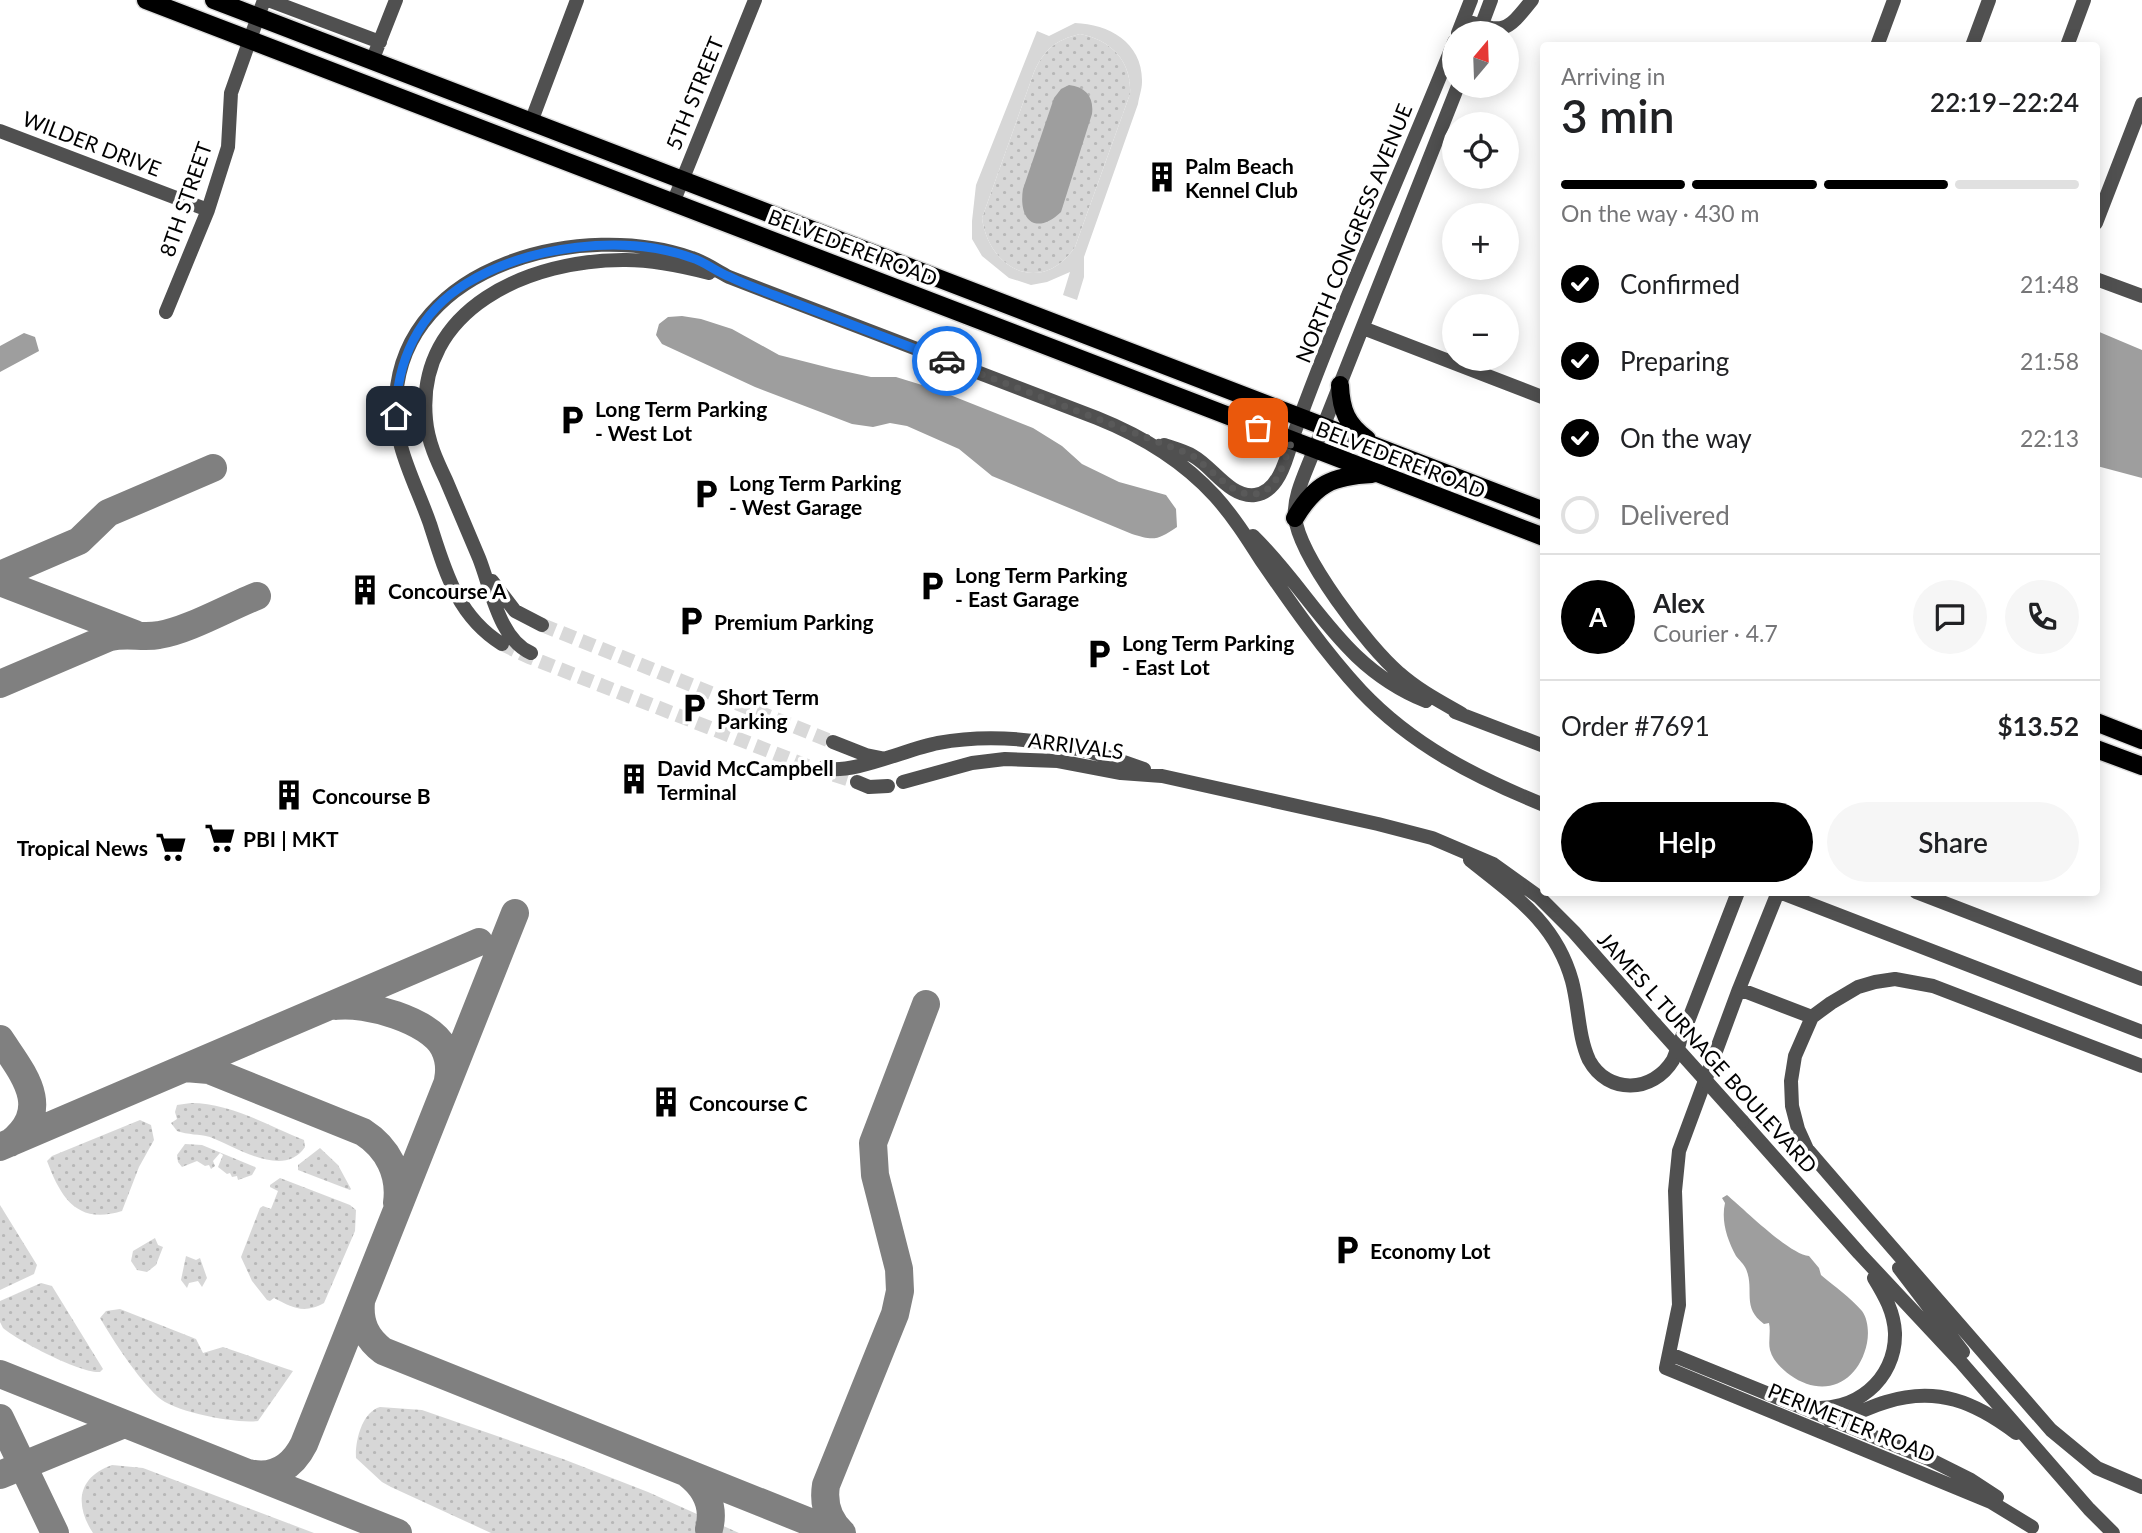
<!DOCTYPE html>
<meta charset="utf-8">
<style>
:root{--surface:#fff;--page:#f6f6f6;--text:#202124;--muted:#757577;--line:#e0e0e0;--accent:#000}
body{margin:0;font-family:Lato,sans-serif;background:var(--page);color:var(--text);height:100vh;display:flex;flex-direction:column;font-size:26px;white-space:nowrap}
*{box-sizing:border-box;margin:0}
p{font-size:23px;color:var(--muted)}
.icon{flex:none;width:38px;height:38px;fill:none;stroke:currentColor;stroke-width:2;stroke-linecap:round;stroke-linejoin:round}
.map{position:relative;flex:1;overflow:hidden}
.details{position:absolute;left:1540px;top:42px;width:560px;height:854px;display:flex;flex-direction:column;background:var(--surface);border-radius:7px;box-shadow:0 4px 18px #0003}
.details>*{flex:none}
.needle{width:46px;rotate:19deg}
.buttons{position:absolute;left:1442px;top:21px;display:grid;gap:14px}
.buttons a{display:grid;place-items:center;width:77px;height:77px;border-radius:50%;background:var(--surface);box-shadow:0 4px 18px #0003;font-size:35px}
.pin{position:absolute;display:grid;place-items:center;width:60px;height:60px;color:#fff;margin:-30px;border-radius:14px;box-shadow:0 4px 10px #0006}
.courier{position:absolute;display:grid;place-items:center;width:70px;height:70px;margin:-35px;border:5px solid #1a73e8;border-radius:50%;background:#fff;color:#222;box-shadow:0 2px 9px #0007}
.head em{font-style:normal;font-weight:600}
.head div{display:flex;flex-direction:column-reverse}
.head{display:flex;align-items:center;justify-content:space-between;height:119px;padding:0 21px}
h1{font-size:46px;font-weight:600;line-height:52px}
.bar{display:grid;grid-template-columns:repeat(4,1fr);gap:10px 7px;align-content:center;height:84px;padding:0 21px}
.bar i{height:9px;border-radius:5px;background:var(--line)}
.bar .current{background:var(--accent)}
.bar p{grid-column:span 4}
.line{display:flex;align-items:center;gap:18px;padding:0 21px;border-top:2px solid var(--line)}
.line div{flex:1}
.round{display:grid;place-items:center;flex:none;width:74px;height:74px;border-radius:37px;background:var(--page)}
ol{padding:0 21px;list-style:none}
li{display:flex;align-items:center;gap:21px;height:77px}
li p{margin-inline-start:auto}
li .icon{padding:7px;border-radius:50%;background:var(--accent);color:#fff;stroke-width:4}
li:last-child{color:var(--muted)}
li i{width:38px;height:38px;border:4px solid var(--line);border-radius:50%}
.action{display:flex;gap:14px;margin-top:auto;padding:14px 21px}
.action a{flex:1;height:80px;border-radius:42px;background:var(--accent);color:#fff;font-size:28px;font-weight:600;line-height:80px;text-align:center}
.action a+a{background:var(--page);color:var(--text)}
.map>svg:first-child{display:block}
</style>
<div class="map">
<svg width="2142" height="1533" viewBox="0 0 2142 1533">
<defs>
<pattern id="grass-dots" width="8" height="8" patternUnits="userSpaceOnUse" patternTransform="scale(1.75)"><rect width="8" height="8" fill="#d7d7d7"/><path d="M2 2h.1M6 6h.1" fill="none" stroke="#b7b7b7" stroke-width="1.8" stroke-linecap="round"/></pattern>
</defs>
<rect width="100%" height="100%" fill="#fff"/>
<path fill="url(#grass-dots)" d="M1080,34c31,6 52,27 50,60l-55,153c-33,49 -86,23 -93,-29l52,-146c10,-22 21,-32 46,-38z
M191,1103c39,0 78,23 113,37l1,7c-21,32 -69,0 -95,-10 -11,-3 -22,-2 -33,-6l-6,-8 6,-4 -2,-7 2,-7z
M140,1120l11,5 3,15 -15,27 -17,44c-45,14 -61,-13 -75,-50l5,-5z
M185,1144l17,1 53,22 1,1 -4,7 -14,5 -1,-4 -5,1 -2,-4 -3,1 -9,-7 5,-12 -3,-2 -7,8 2,5 -4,3 -2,-4 -4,1 -8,-5 -15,6 -4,-5 -1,-7z
M320,1148l18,17 13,24 -1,1 -52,-20v-5z
M280,1178l70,27 6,5 -1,21 -31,72c-20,11 -31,5 -50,-5l-4,3 -3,-1 -15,-19 -11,-24 19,-49 3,-2 8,3 7,-18 -8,-4v-2z
M0,1205l37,60 -3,9 -34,16z
M155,1238l3,7 5,2 -7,18 -9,7 -10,-2 -6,-9 2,-10z
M186,1256l10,4 4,-2 7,20 -5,9 -4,-6 -9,2 -2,5 -6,-8z
M41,1283l11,3 51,83 -3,3c-18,2 -82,-31 -97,-44l-3,-6v-21z
M120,1309l76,30 7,14 20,-6 70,24 -35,50c-22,3 -84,-9 -100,-24 -22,-21 -43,-54 -58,-79l6,-7z
M380,1407l42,3 141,49 85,33 91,41h-248l-100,-46 -9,-5 -26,-24c-1,-17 6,-46 24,-51z
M112,1465l31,3 171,65h-221c-19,-29 -15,-56 19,-68z"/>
<path fill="#d7d7d7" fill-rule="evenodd" d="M1075,23c34,1 68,20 67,59 0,7 -3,15 -4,22l-54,153v20l-7,23 -14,-5 7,-23 -23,10 -16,3 -12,-4 -10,-3 -27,-22 -10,-17v-18l4,-36 61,-154 12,5zM1080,34c31,6 52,27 50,60l-55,153c-33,49 -86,23 -93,-29l52,-146c10,-22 21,-32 46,-38z"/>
<path fill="#9e9e9e" d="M1069,85c17,2 25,12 23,29l-31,98c-25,24 -43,8 -38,-23l31,-91 7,-9z
M682,316l19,3 31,10 47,26 55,14 37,8h25l39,12 98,39 29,18 20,18 37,18 47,13 10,14 1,18c-19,13 -23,14 -45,7l-140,-58 -33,-27 -52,-23 -17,-3 -17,4 -21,-3 -97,-37 -93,-43 -6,-9 3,-11 9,-7z
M2097,331l45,19v128l-45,-12z
M24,333l11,4 4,14 -39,21v-26z
M1727,1195c17,14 63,60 82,61l10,12 2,7c13,11 30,23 41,36 6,8 7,22 5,32 -8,39 -42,57 -77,32 -8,-6 -17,-14 -20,-25 -2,-8 1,-18 -1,-27l-5,1c-23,-17 -9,-34 -18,-55 -2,-5 -7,-9 -10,-13 -9,-17 -15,-35 -11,-53l-3,-5z"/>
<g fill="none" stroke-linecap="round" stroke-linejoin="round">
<path stroke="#808080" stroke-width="28" d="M0,575l79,-34 29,-28 105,-45
M0,582l135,52
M0,684l110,-47c17,-4 33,1 49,-2 28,-4 70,-28 98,-39
M336,1006c29,-4 94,14 108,42 5,10 6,22 4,32
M0,1039c23,35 54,69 10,104
M185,1068l24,2 154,62c25,16 38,42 34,71
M0,1147l479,-205
M361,1302c-2,21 5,36 22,49l454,182
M0,1374l398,159
M0,1418l55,115
M249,1473c25,6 44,-7 55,-29l211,-531
M688,1474c18,14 27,33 21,55
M0,1475l124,-51
M842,1533c-14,-13 -19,-29 -16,-48l69,-171 5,-23 -1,-22 -24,-94 -2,-32 53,-139"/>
<path stroke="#d9d9d9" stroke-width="14" stroke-dasharray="14 7" stroke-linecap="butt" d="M542,625l291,117
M502,644l27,13 286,112 42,13"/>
<g stroke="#dbdbdb" stroke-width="21">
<path id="major" d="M146,0l1398,537
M214,0l1330,511
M1340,385c1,25 7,40 27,54
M1295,518c20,-34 37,-42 77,-44
M2096,722l46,18
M2096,749l46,17"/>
</g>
<path stroke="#505050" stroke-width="14" d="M268,0l112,42
M1463,20c41,13 42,14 69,-20
M1479,32l12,-32
M1458,33l13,-33
M1877,46l17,-46
M1972,46l17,-46
M2067,46l17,-46
M372,61l24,-61
M1458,86l-144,364c-7,20 -21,45 -19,67 4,39 73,130 104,156 19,17 42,29 63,41
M531,122l46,-122
M0,131l208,79
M673,203l82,-203
M2096,223l46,-119
M2096,279l46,17
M166,312l42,-102 20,-63 3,-54 33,-93
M1363,328l179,69
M1164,445c9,3 20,6 29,11 20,11 37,42 62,39 26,-3 33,-43 40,-64 48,-132 107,-259 159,-389
M1253,536c61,60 88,131 173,165
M492,581l23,30 27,14
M502,644c-45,-28 -57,-73 -72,-120 -15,-43 -38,-80 -34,-127 9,-134 188,-177 296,-139 13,4 25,13 37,19l368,141c45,18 85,42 118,78 18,20 32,42 46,64 31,45 63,91 100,131 51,54 114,86 183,114
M531,653c-32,-14 -40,-65 -52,-95 -11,-26 -22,-52 -33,-78 -9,-19 -18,-38 -20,-60 -11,-112 105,-161 200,-160 28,0 56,6 83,13
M1455,712l89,34
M833,742l33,13 15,3
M823,768c30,7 83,-19 115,-25 69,-13 141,2 206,26
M857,782l12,5 19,-1
M903,782l69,-19 33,-4 53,2 63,12 41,3 216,48 54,14 61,26 46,33 35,35 81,92
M1470,860c45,36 86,63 102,121 7,26 6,55 17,79 19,35 64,33 84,0l65,-168
M1778,892l-39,97 -60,162 -4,40 4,114 -13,63 325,134 41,25
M1779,892l363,140
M1916,892l226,87
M1739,989l73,28
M2142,1066l-209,-80 -38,-7 -20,3 -17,5 -27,16 -19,14 -17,39 -4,25 1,25 6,23 9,20 63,73 181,208 46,38 45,19
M1742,1121l117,132 101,108 129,148 24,24
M1899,1268l64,84
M1670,1354l259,105 42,21 26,17
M1808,1407c46,7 88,-27 87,-74 -1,-21 -10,-37 -21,-55
M1829,1420c21,-2 37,-12 57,-18 51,-16 89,0 130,31"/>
<use href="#major" stroke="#000" stroke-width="18"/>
<path stroke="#505050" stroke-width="14" d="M1655,1024l87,97"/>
</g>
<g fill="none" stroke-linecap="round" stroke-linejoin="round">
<path stroke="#595959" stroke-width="7" stroke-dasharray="0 12.6" d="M947,361l245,94 38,32 18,8 14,-2 10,-7 7,-11 13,-34 -34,-13"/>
<path stroke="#1a73e8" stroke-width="9" d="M396,416c0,-55 23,-104 71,-133 61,-37 157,-50 225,-25 13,4 25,14 38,19 14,7 29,12 44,18 58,22 115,44 173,66"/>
</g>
<defs>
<g id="building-bare" transform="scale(2.415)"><path d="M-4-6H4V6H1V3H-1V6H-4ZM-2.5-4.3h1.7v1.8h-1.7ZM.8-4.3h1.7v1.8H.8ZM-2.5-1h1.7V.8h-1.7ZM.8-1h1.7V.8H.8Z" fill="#000" stroke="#fff" stroke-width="2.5" paint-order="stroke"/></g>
<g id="parking-bare" transform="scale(2.415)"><path d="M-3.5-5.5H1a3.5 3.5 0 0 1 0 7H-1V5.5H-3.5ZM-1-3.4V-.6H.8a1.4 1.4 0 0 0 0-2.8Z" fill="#000" stroke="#fff" stroke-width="2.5" paint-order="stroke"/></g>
<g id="supermarket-bare" transform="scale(2.415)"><path d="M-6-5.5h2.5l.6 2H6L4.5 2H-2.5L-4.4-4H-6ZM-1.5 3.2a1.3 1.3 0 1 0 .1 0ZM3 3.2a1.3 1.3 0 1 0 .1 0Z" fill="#000" stroke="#fff" stroke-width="2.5" paint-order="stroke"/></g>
</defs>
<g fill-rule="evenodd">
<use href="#building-bare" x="1162" y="177"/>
<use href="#parking-bare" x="572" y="420"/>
<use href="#parking-bare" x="706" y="494"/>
<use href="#parking-bare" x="932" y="586"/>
<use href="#building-bare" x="365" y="590"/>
<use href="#parking-bare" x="691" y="621"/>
<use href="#parking-bare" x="1099" y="654"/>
<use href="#parking-bare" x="694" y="708"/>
<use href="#building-bare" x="634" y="779"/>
<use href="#building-bare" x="289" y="795"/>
<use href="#supermarket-bare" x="220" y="838"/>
<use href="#supermarket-bare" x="171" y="847"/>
<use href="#building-bare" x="666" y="1102"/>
<use href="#parking-bare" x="1347" y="1250"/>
</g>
<g text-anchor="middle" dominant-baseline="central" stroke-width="7" stroke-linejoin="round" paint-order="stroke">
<g font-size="21" fill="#000" stroke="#fff">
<text transform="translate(694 93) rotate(-68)">5TH STREET</text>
<text transform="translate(92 143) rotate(21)">WILDER DRIVE</text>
<text transform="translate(185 199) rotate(-71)">8TH STREET</text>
<text transform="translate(1353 233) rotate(-68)">NORTH CONGRESS AVENUE</text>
<text transform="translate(853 247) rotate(21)">BELVEDERE ROAD</text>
<text transform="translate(1401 459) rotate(21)">BELVEDERE ROAD</text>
<text transform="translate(1076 745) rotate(7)">ARRIVALS</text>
<text transform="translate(1708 1052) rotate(48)">JAMES L TURNAGE BOULEVARD</text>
<text transform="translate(1852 1422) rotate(22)">PERIMETER ROAD</text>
</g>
<g font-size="21" font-weight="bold" fill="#000" stroke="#fff" text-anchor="start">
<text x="1185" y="165">Palm Beach<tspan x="1185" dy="24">Kennel Club</tspan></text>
<text x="595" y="408">Long Term Parking<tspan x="595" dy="24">- West Lot</tspan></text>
<text x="729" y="482">Long Term Parking<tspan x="729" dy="24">- West Garage</tspan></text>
<text x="955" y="574">Long Term Parking<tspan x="955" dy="24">- East Garage</tspan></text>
<text x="388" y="590">Concourse A</text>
<text x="714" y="621">Premium Parking</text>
<text x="1122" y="642">Long Term Parking<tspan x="1122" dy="24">- East Lot</tspan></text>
<text x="717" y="696">Short Term<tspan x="717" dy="24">Parking</tspan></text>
<text x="657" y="767">David McCampbell<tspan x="657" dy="24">Terminal</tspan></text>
<text x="312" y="795">Concourse B</text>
<text x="243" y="838">PBI | MKT</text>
<text x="148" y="847" text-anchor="end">Tropical News</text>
<text x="689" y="1102">Concourse C</text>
<text x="1370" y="1250">Economy Lot</text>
</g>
</g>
</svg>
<div class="buttons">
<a><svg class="needle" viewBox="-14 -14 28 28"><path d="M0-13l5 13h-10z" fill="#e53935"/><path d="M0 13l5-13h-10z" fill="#757577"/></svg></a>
<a><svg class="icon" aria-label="locate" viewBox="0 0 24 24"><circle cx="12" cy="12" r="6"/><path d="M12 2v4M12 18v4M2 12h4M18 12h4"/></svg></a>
<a>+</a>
<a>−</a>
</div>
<div class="pin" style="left:1258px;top:428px;background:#ea580c"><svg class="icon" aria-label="bag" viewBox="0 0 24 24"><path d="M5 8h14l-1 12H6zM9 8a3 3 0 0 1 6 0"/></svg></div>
<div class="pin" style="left:396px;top:416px;background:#1f2937"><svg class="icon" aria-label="home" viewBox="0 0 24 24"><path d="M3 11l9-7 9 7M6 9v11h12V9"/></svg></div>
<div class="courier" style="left:947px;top:361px"><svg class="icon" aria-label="car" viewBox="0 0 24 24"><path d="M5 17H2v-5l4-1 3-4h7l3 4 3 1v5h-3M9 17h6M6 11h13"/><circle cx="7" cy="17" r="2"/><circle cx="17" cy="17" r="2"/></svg></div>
<section class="details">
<div class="head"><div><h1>3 min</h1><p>Arriving in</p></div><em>22:19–22:24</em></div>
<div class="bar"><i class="current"></i><i class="current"></i><i class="current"></i><i></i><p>On the way · 430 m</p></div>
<ol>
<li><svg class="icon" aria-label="check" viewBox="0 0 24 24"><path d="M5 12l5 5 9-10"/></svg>Confirmed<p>21:48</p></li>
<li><svg class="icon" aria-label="check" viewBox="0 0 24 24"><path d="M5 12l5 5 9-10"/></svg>Preparing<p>21:58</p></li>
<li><svg class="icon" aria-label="check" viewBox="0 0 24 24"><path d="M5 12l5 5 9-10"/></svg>On the way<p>22:13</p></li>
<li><i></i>Delivered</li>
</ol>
<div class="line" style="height:126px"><b class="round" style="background:var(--accent);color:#fff">A</b><div><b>Alex</b><p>Courier · 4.7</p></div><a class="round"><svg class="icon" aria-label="chat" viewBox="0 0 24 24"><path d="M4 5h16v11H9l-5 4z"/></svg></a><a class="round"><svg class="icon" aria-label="phone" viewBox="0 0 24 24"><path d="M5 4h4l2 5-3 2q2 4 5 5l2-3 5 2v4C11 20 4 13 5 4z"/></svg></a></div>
<div class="line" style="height:91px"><div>Order #7691</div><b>$13.52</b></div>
<div class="action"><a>Help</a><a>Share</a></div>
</section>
</div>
